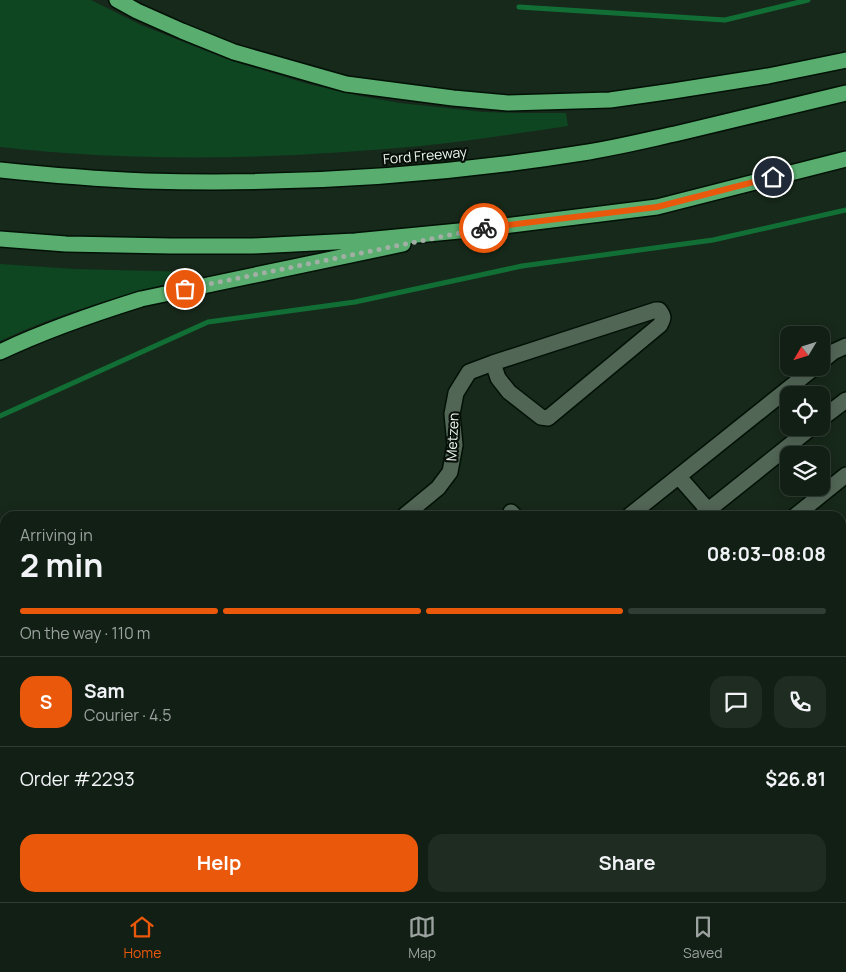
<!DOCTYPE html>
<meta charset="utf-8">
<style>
:root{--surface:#111f14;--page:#1e2c22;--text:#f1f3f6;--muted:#9ca2a0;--line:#303d34;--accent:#ea580c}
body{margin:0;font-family:Manrope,sans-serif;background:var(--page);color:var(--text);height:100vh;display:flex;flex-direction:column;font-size:19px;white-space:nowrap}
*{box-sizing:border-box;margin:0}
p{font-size:16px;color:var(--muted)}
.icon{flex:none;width:28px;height:28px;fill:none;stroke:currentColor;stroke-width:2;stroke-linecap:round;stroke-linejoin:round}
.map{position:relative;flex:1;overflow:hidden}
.details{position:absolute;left:0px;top:511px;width:846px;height:391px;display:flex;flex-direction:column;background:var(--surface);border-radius:15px 15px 0 0;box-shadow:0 2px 12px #0003,0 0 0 1px var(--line)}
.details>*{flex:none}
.needle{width:32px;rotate:232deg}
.buttons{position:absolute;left:780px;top:326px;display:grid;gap:10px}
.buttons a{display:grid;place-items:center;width:50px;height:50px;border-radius:10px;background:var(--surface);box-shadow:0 2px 12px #0003,0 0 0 1px var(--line);font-size:25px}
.pin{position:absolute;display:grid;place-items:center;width:42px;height:42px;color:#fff;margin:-21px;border:2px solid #fff;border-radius:50%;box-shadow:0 1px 5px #0007}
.courier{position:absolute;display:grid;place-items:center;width:50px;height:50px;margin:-25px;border:4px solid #ea580c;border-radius:50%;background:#fff;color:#222;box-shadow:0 1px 6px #0007}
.overview em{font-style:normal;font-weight:700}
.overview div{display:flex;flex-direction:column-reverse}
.overview{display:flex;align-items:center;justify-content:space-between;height:85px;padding:0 20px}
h1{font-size:32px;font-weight:700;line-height:38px}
.bar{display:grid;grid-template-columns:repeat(4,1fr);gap:8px 5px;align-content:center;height:60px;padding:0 20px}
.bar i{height:6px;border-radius:4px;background:var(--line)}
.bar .on{background:var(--accent)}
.bar p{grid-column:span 4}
.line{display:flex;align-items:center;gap:12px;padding:0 20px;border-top:1px solid var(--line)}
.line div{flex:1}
.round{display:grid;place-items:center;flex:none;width:52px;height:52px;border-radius:15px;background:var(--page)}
.action{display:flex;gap:10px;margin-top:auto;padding:10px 20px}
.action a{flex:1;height:58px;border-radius:15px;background:var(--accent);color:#fff;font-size:20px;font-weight:700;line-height:58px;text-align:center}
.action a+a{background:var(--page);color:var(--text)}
.menu{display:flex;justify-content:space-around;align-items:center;height:70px;border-top:1px solid var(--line);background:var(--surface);font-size:14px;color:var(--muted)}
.menu a{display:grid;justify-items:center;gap:2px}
.menu .on{color:var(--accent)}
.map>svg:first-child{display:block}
</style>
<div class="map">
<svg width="846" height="902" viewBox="0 0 846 902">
<rect width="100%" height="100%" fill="#17291b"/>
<path fill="#0e4622" d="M0,0h91l50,25 85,34 82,25 52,12 40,7 83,9 34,1h49l2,13c-49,7 -98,15 -147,20 -140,13 -281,17 -421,1z
M0,264l75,5 118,3 1,5c-67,16 -132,35 -194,64z"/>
<path fill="#116f35" d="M846,790v40l-5,4v-40z
M717,898h89l-5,4h-90z"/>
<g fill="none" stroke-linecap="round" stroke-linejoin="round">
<path stroke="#116f35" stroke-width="5" d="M519,7l206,13 83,-20
M0,416l208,-94 147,-20 167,-36 191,-26 133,-30"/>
<g stroke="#021106" stroke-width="18">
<path id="minor" d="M821,362l12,-10 13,-6
M821,419l25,-19
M679,477l29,33
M511,512l4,4
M404,516l34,-28 12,-16 5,-27 -3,-31 4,-21 13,-21 24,-9 163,-53h3c5,6 5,8 1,15l-112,93 -7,-1 -32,-25 -11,-14 -5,-15
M629,516l185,-148
M701,516l110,-88
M795,516l51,-41
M0,608l5,7
M0,656v1
M0,674l5,-4
M841,726l5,-4
M0,787l5,-4
M0,840l5,-4
M43,898l2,4
M343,898l1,4
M587,898l3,4
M160,902l6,-4
M416,902l2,-4
M471,902l18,-4
M625,902l6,-4"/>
</g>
<g stroke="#021106" stroke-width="18">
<path id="highway" d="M117,0l20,11 45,20 52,21 112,32 107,14 55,5 102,-3 63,-9 95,-15 78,-16
M0,170c48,5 97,9 146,11 145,4 292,-5 436,-28 33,-5 65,-13 97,-20 56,-13 111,-27 167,-40
M0,239l66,5 105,2h82l102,-5 125,-12 177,-22 189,-48
M0,352c46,-22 93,-38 141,-53l262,-55"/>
</g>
<use href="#minor" stroke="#526656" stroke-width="15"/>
<use href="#highway" stroke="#59ae6f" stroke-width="15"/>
</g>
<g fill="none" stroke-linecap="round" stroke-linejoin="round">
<path stroke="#a1afa4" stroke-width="5" stroke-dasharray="0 9" d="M185,289l299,-61"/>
<path stroke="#ea580c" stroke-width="6" d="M484,228l173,-21 116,-30"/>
</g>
<g text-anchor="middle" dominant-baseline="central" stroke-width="4.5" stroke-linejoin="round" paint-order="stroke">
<g font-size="14" fill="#ecf7ee" stroke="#080f09">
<text transform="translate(425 155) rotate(-5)">Ford Freeway</text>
<text transform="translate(452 437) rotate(-87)">Metzen</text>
</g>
</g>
</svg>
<div class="buttons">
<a><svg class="needle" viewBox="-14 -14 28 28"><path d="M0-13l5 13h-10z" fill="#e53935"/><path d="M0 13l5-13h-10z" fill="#9ca2a0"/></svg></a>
<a><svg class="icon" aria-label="locate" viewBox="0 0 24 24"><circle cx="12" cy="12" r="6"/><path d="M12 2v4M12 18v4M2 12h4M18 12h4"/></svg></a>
<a><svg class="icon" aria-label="layers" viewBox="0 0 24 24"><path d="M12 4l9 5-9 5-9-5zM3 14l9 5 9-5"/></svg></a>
</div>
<div class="pin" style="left:185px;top:289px;background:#ea580c"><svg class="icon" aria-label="bag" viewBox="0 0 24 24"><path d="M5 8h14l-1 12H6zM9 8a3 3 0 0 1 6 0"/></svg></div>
<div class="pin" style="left:773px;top:177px;background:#1f2937"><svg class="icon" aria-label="home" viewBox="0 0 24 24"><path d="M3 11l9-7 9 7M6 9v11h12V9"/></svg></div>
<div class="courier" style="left:484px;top:228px"><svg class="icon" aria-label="bike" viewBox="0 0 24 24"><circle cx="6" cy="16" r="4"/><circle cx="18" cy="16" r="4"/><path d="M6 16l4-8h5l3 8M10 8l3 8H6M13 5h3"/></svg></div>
<section class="details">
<div class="overview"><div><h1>2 min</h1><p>Arriving in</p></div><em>08:03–08:08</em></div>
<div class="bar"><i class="on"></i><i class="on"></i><i class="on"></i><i></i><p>On the way · 110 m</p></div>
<div class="line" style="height:90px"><b class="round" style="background:var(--accent);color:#fff">S</b><div><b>Sam</b><p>Courier · 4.5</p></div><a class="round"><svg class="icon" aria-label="chat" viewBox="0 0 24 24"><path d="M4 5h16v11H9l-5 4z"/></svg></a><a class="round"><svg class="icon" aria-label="phone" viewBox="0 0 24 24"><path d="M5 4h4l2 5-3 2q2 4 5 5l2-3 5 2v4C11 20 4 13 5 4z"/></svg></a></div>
<div class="line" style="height:65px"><div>Order #2293</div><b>$26.81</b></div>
<div class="action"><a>Help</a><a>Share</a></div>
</section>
</div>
<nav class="menu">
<a class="on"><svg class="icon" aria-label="home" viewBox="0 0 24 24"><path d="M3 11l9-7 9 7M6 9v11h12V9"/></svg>Home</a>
<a><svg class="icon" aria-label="map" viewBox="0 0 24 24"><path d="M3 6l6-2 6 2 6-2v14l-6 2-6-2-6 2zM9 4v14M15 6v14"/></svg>Map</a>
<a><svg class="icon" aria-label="saved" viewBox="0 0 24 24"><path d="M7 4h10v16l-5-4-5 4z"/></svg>Saved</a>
</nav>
